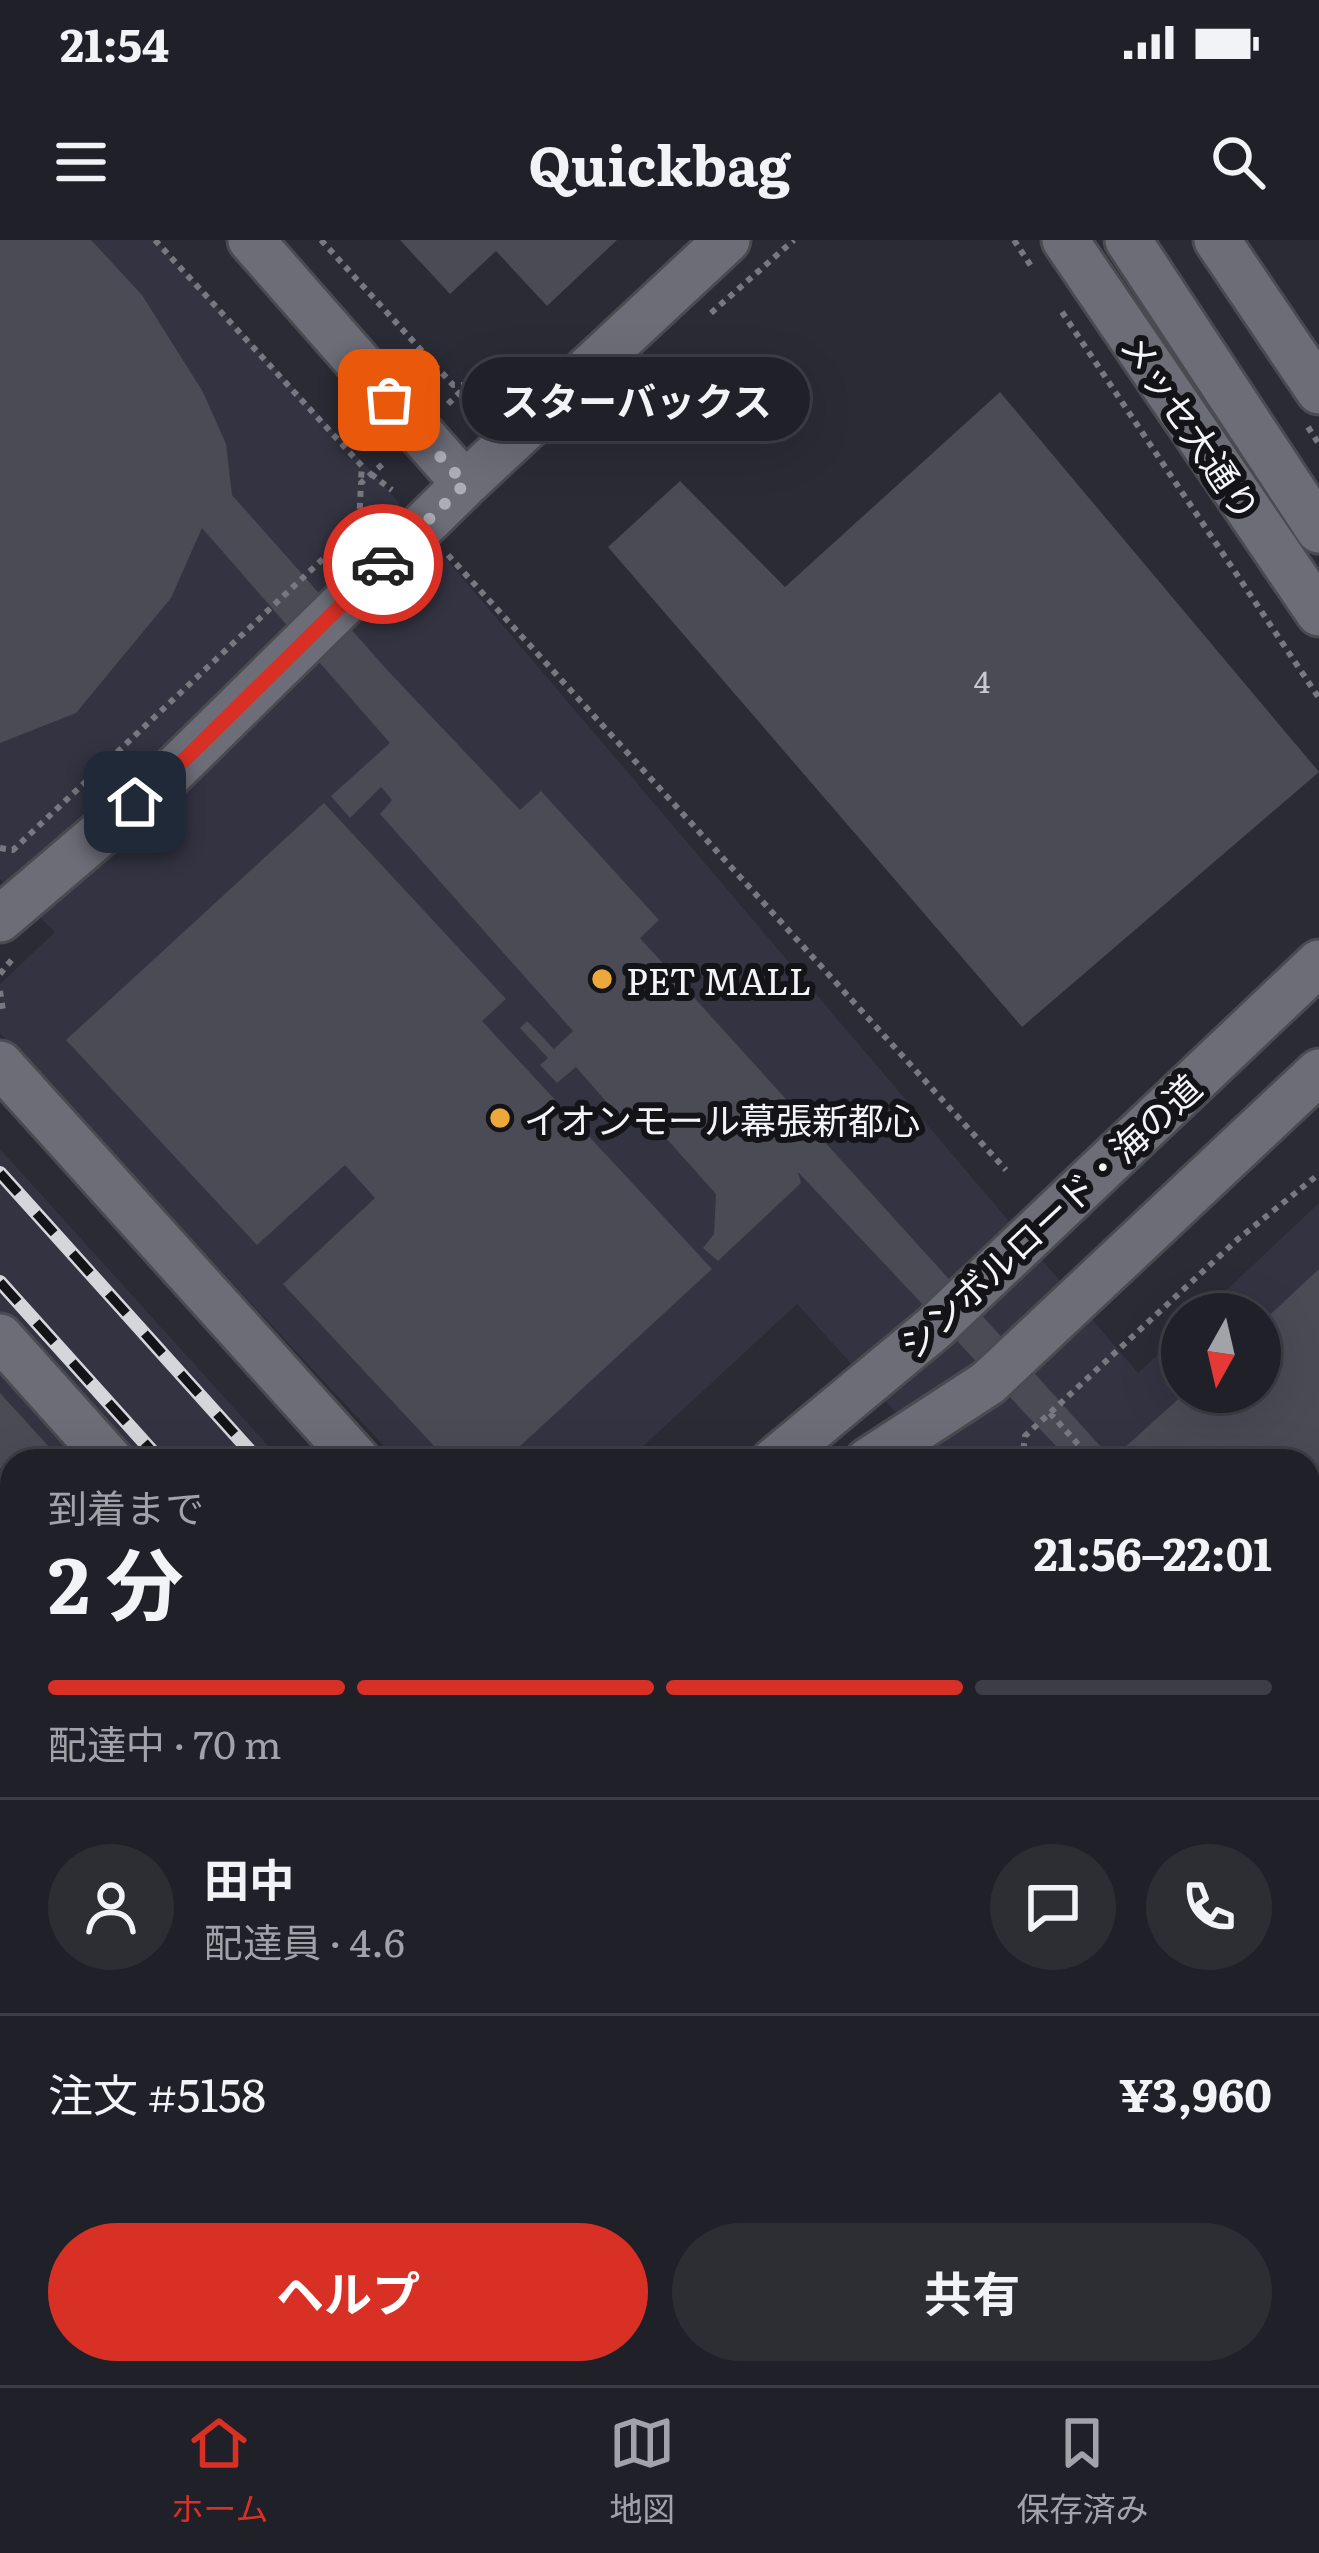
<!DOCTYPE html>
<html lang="ja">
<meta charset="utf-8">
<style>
:root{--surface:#202028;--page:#2d2d34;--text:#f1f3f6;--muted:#a2a3a8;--line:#3d3e45;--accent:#d93025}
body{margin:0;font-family:Literata,"Noto Sans JP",serif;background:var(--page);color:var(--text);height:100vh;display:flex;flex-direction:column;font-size:45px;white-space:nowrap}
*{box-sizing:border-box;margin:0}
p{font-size:39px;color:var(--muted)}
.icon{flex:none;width:66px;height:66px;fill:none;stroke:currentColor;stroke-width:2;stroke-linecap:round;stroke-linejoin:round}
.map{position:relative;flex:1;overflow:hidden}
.side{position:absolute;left:0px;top:1209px;width:1320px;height:936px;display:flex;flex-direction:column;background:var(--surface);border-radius:36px 36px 0 0;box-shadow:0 12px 48px #0002,0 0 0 3px var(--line)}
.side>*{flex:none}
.needle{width:78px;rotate:188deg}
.tools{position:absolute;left:1161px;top:1053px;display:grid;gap:24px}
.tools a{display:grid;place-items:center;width:120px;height:120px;border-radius:50%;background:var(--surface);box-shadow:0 12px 48px #0002,0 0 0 3px var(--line);font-size:60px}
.pin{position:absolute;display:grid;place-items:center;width:102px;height:102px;color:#fff;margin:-51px;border-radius:24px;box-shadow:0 6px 18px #0006}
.courier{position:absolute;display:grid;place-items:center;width:120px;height:120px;margin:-60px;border:9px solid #d93025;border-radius:50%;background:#fff;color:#222;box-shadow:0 3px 15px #0007}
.bubble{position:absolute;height:84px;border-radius:42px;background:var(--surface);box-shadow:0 12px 48px #0002,0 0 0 3px var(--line);font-size:39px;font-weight:700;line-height:84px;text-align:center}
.head em{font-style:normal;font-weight:700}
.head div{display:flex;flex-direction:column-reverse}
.head{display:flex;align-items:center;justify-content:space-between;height:204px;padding:0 48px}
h1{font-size:78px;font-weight:700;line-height:90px}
.bar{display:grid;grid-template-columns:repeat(4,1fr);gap:18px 12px;align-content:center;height:144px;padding:0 48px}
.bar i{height:15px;border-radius:9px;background:var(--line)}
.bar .active{background:var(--accent)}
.bar p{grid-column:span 4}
.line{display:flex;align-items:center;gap:30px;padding:0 48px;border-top:3px solid var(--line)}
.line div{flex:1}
.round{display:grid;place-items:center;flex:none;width:126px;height:126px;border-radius:63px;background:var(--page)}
.action{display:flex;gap:24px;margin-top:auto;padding:24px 48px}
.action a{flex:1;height:138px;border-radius:72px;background:var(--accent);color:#fff;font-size:48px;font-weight:700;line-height:138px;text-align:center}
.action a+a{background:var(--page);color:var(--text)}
.status{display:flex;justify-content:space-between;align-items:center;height:84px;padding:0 60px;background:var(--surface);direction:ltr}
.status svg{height:33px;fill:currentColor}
header{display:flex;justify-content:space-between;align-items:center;height:156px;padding:0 48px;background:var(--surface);font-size:54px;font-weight:700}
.tabs{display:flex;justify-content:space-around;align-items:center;height:168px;border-top:3px solid var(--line);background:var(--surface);font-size:33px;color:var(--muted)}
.tabs a{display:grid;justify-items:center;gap:6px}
.tabs .active{color:var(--accent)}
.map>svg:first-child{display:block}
</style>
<div class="status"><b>21:54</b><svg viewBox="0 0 49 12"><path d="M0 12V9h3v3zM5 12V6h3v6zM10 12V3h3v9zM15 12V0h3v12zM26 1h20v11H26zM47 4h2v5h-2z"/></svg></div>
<header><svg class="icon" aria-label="menu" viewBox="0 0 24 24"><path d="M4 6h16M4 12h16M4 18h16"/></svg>Quickbag<svg class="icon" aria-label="search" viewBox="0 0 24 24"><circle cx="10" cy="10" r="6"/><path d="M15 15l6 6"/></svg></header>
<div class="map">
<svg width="1319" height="2145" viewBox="0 0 1319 2145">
<rect width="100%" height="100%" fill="#2b2b35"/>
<path fill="#333342" d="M0,0h155l221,236 762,897 44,-41v60h78v-78h-59l118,-111v673l-11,-12v-403h-368l-143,-157 -170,157h-229l-398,-428v-49l55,-52 -55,-53z
M0,909l282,312h-270v824l-12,-14z
M90,2133h1057l12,12h-1058z"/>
<path fill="#4a4b55" d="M0,0h91l51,55 61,97 23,52 6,51 157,177 131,138 21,-19 118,129 -19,18 472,521 74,-67h74v-68l59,-55v469l-11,-12v-265h-238l-272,-289 3,11 -83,78 -15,-13 11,-14 2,-40 -77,-86 -16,13 -47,-54 -19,16 -17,-18 8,-7 -28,-30 7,-7 27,28 19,-18 -193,-217 12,-14 -11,-13 -31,31 -19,-22 59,-53 -188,-215 -31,70 -95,115 -76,30z
M400,0h217l-70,66 -51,-55 -46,43z
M1000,152l319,380 -297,255 -414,-480 72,-66 105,106z
M324,563l182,196 -24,22 230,248 -208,192h-56l-165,-177 92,-86 -30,-33 -88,80 -191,-205z
M0,1153l62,68h-50v21l-12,-14z
M1319,1769v83l-11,-12v-61z
M1051,2133h154l6,7 -6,5h-143z"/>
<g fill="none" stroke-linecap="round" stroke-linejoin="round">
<g stroke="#4a4a51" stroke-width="51">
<path id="minor" d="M251,0l214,244
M1065,0l254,373
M1128,0l191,290
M1217,0l102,151
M0,679l171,-146 294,-289 262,-244
M0,824l358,397
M0,1097l111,124
M774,1221l160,-133 385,-365
M868,1221l120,-78 331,-311
M0,1626l12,16
M0,2106l12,13
M397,2133l9,12
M931,2133l10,12"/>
</g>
<path stroke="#787881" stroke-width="6" stroke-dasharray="6 6" stroke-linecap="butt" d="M155,0l207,226 -1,14
M321,0l132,145h10
M1014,0l17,26
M1062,72l257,386
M711,73l83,-73
M448,164l19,-19 43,1
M1308,187l11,17
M371,234l21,16
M448,315l558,615
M0,608l13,2 346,-325 2,-42 24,-21
M0,734l14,-17
M0,751l3,20
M1050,1173l43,48
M1022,1221l3,-25 213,-197 81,-65
M1308,1633l11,12
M1000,2133l11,12
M1063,2133l11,12
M1235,2145l13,-12"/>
<use href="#minor" stroke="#6d6d78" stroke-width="45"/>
<g stroke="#d5d5dc" stroke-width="14">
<path id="rail" d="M0,933l259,288
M0,1042l161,179
M983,2133l11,12
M1089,2133l11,12"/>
</g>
<use href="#rail" stroke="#141418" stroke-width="9" stroke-dasharray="27" stroke-linecap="butt"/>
</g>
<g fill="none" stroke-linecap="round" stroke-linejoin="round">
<path stroke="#adadb5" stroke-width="12" stroke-dasharray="0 21.6" d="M383,324l82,-80 -76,-84"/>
<path stroke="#d93025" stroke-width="15" d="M135,562l36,-29 212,-209"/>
</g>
<g fill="#eda83b" stroke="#141418" stroke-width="4.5">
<circle cx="602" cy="739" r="12"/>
<circle cx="500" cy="878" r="12"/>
</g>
<g text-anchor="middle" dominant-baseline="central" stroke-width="12" stroke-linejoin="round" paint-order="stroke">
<g font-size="30" fill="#c9c9d1">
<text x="982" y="440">4</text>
</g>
<g font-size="36" fill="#f3f3fa" stroke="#141418">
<text transform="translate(1192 186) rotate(56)">メッセ大通り</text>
<text transform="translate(1049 975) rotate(-43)">シンボルロード・海の道</text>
</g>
<g font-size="36" fill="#f3f3fa" stroke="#141418" text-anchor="start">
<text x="626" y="739">PET MALL</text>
<text x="524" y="878">イオンモール幕張新都心</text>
</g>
</g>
</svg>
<div class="tools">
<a><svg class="needle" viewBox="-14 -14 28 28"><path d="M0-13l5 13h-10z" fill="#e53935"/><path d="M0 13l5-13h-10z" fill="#a2a3a8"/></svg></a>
</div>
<div class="pin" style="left:389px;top:160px;background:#ea580c"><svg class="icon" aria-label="bag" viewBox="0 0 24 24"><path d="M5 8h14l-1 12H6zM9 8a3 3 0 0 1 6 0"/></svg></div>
<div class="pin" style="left:135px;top:562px;background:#1f2937"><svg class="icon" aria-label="home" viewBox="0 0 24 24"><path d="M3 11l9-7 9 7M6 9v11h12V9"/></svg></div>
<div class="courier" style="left:383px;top:324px"><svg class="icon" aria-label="car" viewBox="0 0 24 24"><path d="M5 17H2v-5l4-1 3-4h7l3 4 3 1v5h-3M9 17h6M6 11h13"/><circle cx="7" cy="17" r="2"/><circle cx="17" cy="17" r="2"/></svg></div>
<div class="bubble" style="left:462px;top:117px;width:348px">スターバックス</div>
<section class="side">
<div class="head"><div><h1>2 分</h1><p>到着まで</p></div><em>21:56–22:01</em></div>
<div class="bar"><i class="active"></i><i class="active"></i><i class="active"></i><i></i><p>配達中 · 70 m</p></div>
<div class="line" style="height:216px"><a class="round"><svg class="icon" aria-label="person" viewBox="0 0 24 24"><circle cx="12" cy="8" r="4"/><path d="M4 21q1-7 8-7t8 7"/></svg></a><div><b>田中</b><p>配達員 · 4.6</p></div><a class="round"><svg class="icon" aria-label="chat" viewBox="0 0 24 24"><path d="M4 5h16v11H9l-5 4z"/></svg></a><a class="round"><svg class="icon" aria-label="phone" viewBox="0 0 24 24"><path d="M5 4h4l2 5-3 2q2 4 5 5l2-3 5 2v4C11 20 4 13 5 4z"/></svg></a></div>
<div class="line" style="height:156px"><div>注文 #5158</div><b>¥3,960</b></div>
<div class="action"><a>ヘルプ</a><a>共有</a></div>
</section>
</div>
<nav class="tabs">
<a class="active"><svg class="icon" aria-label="home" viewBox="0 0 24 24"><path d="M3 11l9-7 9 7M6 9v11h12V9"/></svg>ホーム</a>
<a><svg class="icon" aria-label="map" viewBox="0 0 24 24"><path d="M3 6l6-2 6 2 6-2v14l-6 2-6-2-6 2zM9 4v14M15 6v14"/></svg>地図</a>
<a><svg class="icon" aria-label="saved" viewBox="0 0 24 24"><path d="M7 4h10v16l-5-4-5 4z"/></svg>保存済み</a>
</nav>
